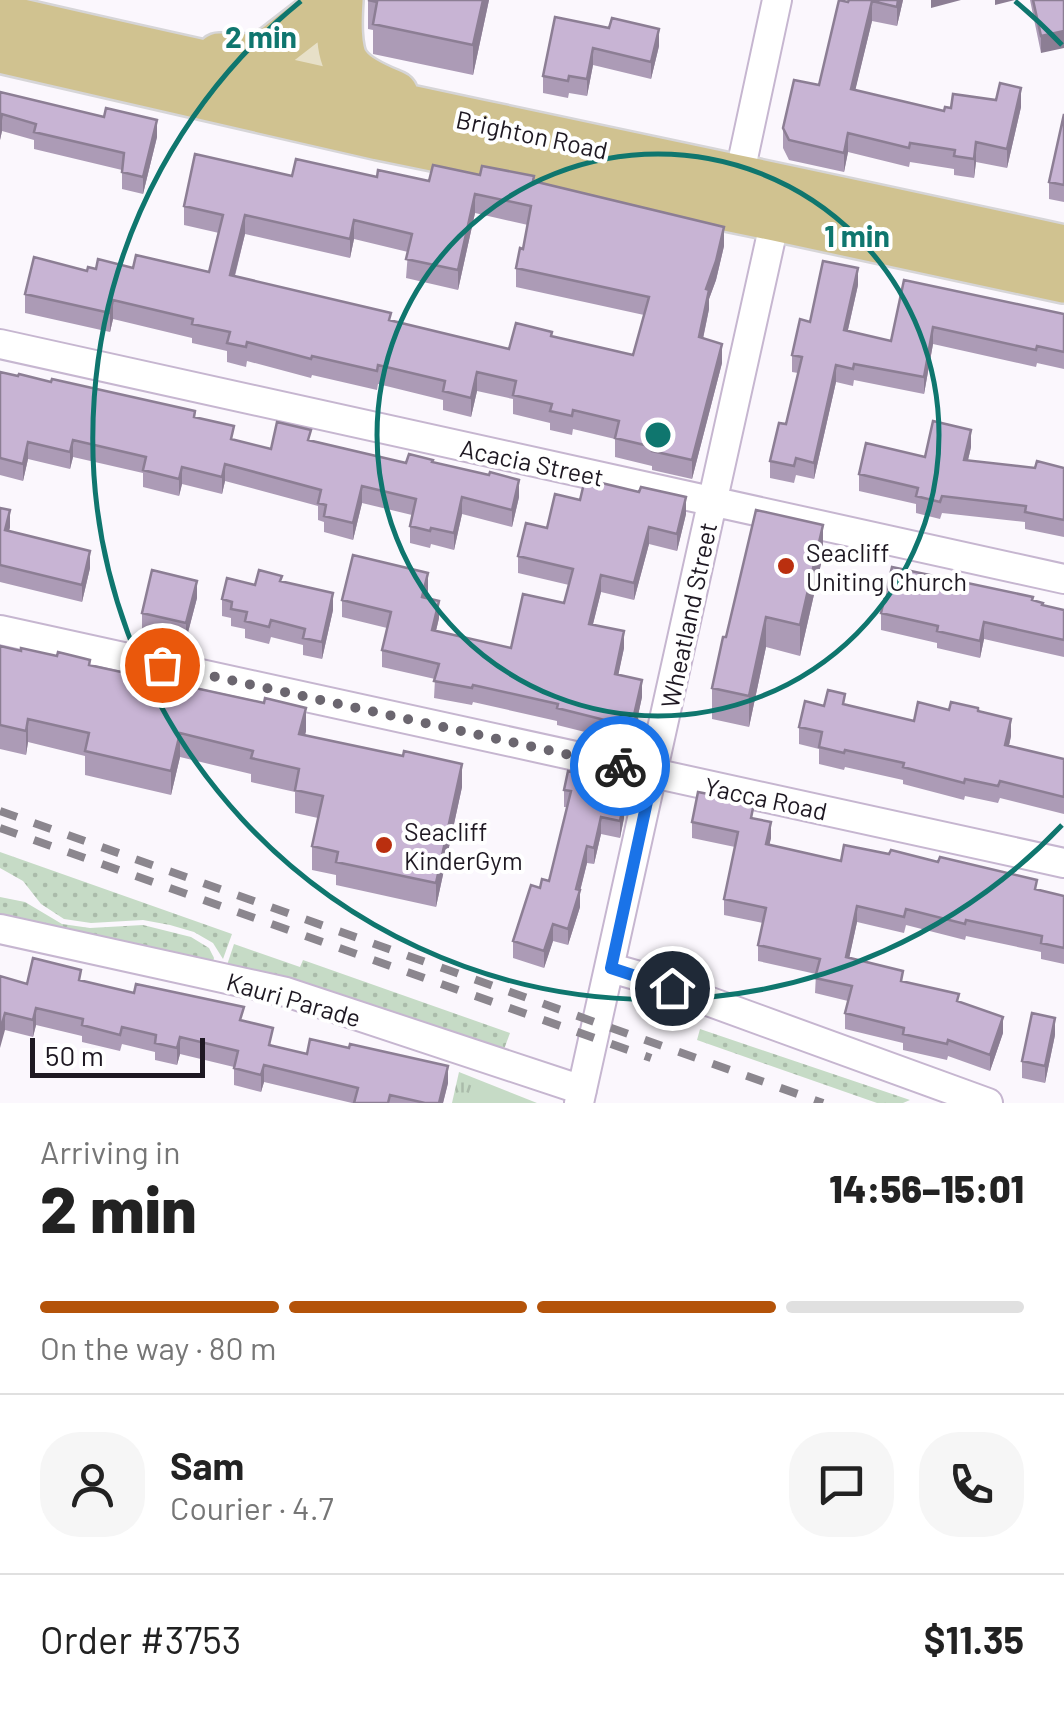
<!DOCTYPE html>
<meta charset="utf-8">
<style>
:root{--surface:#fff;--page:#f6f6f6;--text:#222;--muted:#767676;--line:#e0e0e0;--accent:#b45309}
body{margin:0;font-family:Barlow,sans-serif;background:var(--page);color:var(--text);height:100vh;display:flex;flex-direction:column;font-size:38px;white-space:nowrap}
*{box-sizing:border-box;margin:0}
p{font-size:32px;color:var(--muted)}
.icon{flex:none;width:55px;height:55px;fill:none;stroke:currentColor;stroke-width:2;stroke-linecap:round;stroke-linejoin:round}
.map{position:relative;height:1103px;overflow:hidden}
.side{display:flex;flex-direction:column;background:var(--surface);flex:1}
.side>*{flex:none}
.scale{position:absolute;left:30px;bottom:25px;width:175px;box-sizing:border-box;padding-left:10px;border:5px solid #1e1822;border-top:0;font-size:28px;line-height:35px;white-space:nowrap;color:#1e1822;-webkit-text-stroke:8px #fff;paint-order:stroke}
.pin{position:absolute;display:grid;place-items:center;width:85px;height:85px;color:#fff;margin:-42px;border:5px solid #fff;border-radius:50%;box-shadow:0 2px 10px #0007}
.courier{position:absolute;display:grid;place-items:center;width:100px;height:100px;margin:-50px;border:8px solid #1a73e8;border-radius:50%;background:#fff;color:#222;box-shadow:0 2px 12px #0007}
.head em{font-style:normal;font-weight:800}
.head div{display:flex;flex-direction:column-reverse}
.head{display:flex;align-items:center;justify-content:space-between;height:170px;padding:0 40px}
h1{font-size:65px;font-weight:800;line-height:75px}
.bar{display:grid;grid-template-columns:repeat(4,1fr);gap:15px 10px;align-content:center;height:120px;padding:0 40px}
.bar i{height:12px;border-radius:8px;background:var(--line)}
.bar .on{background:var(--accent)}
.bar p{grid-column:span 4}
.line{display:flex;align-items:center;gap:25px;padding:0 40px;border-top:2px solid var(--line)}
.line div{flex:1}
.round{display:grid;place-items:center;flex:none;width:105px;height:105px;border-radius:40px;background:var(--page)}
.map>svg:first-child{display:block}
</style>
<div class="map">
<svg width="1064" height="1103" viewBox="0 0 1064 1103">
<defs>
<pattern id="grass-dots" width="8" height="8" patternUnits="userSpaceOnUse" patternTransform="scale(2.5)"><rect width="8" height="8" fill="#c6dbc6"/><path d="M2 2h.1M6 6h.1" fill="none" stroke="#aba" stroke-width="1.8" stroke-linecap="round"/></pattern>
<pattern id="park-tufts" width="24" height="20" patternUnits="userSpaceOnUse" patternTransform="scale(2.5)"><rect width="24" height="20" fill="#c6dbc6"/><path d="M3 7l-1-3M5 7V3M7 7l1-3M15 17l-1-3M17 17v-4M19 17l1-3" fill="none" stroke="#aba"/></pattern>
</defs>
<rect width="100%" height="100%" fill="#fbf7fd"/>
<path fill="url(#grass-dots)" d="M0,852l232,82 -9,25 -10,-16 -19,-11 -24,-7 -27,-5 -52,3 -27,-4 -23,-15 -18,-23 -23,-13z
M0,897l25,5 37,22 28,4 53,-3 48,12 18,11 5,10 -3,11 -211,-47z
M234,944l66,23 3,-7 207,73 -7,19 -278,-81z
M700,1029l210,71 -7,3h-26l-180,-63z"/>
<path fill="url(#park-tufts)" d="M459,1072l78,31h-85z"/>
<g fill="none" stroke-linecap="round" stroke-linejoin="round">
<g stroke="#c6b6d0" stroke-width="32">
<path id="minor" d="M739,177l38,-177
M0,344l1064,235
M0,630l1064,233
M0,929l286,63 296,98
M611,968l28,8 349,127
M579,1103l199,-897"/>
</g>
<g stroke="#c6b6d0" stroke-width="45">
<path id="secondary" d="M297,115l25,-115"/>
</g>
<g stroke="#d6d5d7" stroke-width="50">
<path id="primary" d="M340,0c-1,16 -3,51 7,64 10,15 32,23 48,30
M0,17c354,82 709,153 1064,231
M0,50l379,87 396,81 289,62
M219,56l31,1 21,-7 49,-38"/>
</g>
<use href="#minor" stroke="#fff" stroke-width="28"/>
<use href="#secondary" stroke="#e7e0c8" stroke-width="40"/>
<use href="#primary" stroke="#d0c290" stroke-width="45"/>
<path stroke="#8b868e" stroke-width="8" stroke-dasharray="18 18" stroke-linecap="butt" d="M0,811l823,292
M0,828l651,230"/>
</g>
<path fill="#ac9bb6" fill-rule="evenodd" d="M368,0h121l-16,75 -100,-21v-24l-5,-1z
M849,0h54l-6,26 -25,-5 -17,69 89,21 77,-4 -14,61 -31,-6 -2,16 -20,-3v-6l-44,-7 -1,5 -61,-15 -4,20 -55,-12 -6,-12v-20l36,-43z
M1030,0h34l-23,53z
M555,17l104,29 -8,33 -58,-14 -6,31 -18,-3 -1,5 -25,-5v-17z
M0,92l157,45 -14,57 -21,-5v-19l-88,-21v-9l-32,-9 -2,9z
M1064,114v88l-15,-3v-17z
M480,175l54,7 190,64 -8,34 -7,19v10l-6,30 19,24 -30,116 -40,-9v-4l-37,-9v-18l-42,-10 -1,6 -22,-5v-7l-37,-9v-15l-36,-8 -6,26 -28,-7v-10l-65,-16 -1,6 -65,-15 -1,3 -64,-17 -1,6 -19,-5v-11l-35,-8v-5l-79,-19 -3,13 -85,-19v-19l71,-25 37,-1 76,4 10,-39 -35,-8v-19l108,-30 85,1 52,4zM475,213l53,12 -5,24 -7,19v19l128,28 -11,40 -81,-19 -43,13 -118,-29 -156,-44 10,-42 105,24 4,-19 54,13 -2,26 52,12z
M904,280l160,34v55l-27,-6 -1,4 -103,-23 -9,50 -70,-14 -1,6 -17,-4 -22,97 -18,-4 -2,8 -24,-5v-17l16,-37 12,-51 -6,-1v-17l18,-33 48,-37 -10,45 43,11z
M0,372l195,45 39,23 37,9 40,-9 95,23h27l86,34 -7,30 -50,-13 -8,36 -23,-6 -1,4 -20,-5v-17l2,-11 -50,-12 -9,37 -29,-8v-10l-6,-2v-14l-93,-25 -3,13 -40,-10 -3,12 -36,-9v-14l-70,-16 -3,12 -42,-10 -5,22 -23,-6z
M971,447l-3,13 67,8h29v69l-39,-8v-7l-83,-9 -2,6 -24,-6v-9l-57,-13v-17z
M580,500l106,14 -9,37 -28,-7 -15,56 -33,-8 -8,32 31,24 -6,27 24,22 -5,23v16l-18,11 -6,-8 -56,-14v-4l-84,-19 -1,3 -38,-7 1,-19 -53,-12v-17l5,-22 -45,-11v-17l86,-10 -2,8 13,20 -3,13 75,17 53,-45 5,-18 -51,-12v-17z
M0,508l10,19 -1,4 81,37 -8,34 -82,-20z
M823,555l-23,101 -34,-9 -17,80 -37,-8v-31l14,-51z
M282,581l51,29 -11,49 -19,-4v-10l-32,-8 -2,7 -24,-6v-9l-14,-3v-8l-9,-2v-17l33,-14z
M197,598l-11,42 -44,-10v-17z
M1033,600l10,5 21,5v47l-80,-18 -4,19 -43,-10v-5l-56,-13v-17z
M0,646l90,19 216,66 -1,4 157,52 -26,120 -100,-22v-10l-24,-5v-24l6,-28 -23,-5v-21l-44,-10v-8l-71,-17 -9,38 -86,-20v-19l-57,-14 -2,13 -26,-6z
M845,705l69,16 35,-11 29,1 33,25 -2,10 55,13v55l-64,-16 -2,5 -33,-7 -1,4 -61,-16v-4l-58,-13 -1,3 -25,-6v-15l-20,-5v-17l25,-21z
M564,790l61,7 -1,21 -4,20 -19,-4 -7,30 -7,-1 -7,28v16l-12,38 -15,-4 -9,27 -31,-10v-17l27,-53 9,-7 18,-74h-3z
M754,818l17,20 -2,7 72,16 196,28 27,7v68l-23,-5v-7l-75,-16 -1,4 -59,-15 -2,8 -47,-11 -8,36 54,23 56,20 44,32 -13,38 -42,-15 -1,4 -44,-10v-7l-58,-14v-16l3,-12 -33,-8 1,-19 -58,-13v-16l5,-22 -39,-8v-16l11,-52 -43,-9v-16z
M0,976l27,8 54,-4 163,41 29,25 175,37 -5,20h-91l-88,-21 -3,10 -27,-7v-18l-54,-13 -3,11 -22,-5v-8l-33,-8 -2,7 -38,-9v-6l-46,-11 -3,12 -28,-7z
M1055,1035l-10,48 -23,-5v-17z"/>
<path fill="#8c7e94" d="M483,0h6l-16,75v-30z
M898,0h5l-6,26v-19z
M931,0h30l-30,8z
M995,0h20l-20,5z
M872,1v20l-21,87v-19z
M659,29v17l-8,33v-17z
M1064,31v17l-23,5v-17z
M593,48v17l-6,31v-17z
M1021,88v19l-14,61v-19z
M2,114v17l-2,9v-16z
M157,120v17l-14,57v-17z
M848,133v19l-4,20v-19z
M976,142v20l-2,16v-19z
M475,194v19l-17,77v-20z
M245,215v19l-15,60v-19z
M354,220v19l-4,19v-19z
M724,227v19l-8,34 -7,19v10l-10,48v-20l7,-48z
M858,268v17l-14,62v-17z
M113,300v19l-3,13v-19z
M933,327v17l-9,50v-17z
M722,344v19l-30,116v-19z
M836,365v17l-22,97v-16z
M477,372v19l-6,26v-19z
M971,430v17l-7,30v-17z
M73,440v17l-3,12v-17z
M28,442v17l-5,22v-17z
M225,464v17l-3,13v-17z
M182,467v17l-3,12v-17z
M519,480v17l-7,30v-17z
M362,486v17l-9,37v-17z
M462,497v17l-8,36v-17z
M686,497v17l-9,37v-17z
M10,510v17l-5,20v-17z
M823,525v30l-23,101v-31z
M649,527v17l-15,56v-17z
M90,551v17l-8,34v-17z
M428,573v17l-6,24v-17z
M601,575v17l-12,48v-16z
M197,581v17l-11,42v-17z
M333,593v17l-11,49v-17z
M439,601v17l-7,29v-17z
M766,617v30l-17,80v-31z
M984,622v17l-4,19v-17z
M624,631v17l-9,43v-17z
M642,680v17l-5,23v16l-18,11v-16l15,-16z
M306,708v23l-7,26v-23z
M28,719v23l-2,13v-24z
M1011,719v17l-6,26v-17z
M180,733v24l-9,38v-24z
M462,764v23l-26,120v-24z
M624,801v17l-4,20v-17z
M601,817v17l-7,30v-16z
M771,822v16l-5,22v-16z
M587,846v17l-7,28v16l-12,38v-16z
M857,906v16l-11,51v-16z
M553,924v17l-9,27v-17z
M36,1008v17l-3,12v-17z
M5,1013v17l-5,18v-17z
M1003,1017v16l-13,38v-16z
M1055,1018v17l-10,48v-17z
M180,1037v17l-3,11v-17z
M264,1065v17l-3,10v-17z
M448,1066v17l-5,20h-4z"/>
<path fill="#c8b4d4" stroke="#8c7e94" stroke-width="2.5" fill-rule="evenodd" d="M368,0h115l-10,45 -100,-21 4,-22z
M839,0l9,2 1,-2h49l-1,7 -25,-6 -21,88 93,22 1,-4 6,1 2,-14 43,6 4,-17 21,5 -14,61 -31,-7 -2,17 -20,-3 1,-6 -45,-7 -1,5 -61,-15 -4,20 -55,-13 -6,-12 11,-48 25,5z
M1033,0h31v31l-23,5z
M555,17l54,11 3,-10 47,11 -8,33 -58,-14 -6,31 -18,-3 -1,5 -25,-5z
M0,92l104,25 2,-9 51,12 -14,57 -21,-5 2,-19 -90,-21 2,-8 -34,-10 -2,10z
M1064,114v71l-15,-3z
M195,154l97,22 4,-17 81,18 1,-7 51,11 4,-16 47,10 2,-9 52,10 -1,5 191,46 -8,34 -10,28 3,1 -10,47 23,7 -30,116 -40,-9 1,-4 -38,-9 4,-17 -46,-11 -1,6 -22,-5 2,-7 -39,-9 3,-14 -39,-9 -6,26 -28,-7 2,-10 -67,-16 -1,6 -65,-15 -1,3 -64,-17 -1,5 -19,-4 3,-11 -38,-8 1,-5 -80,-19 -3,13 -85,-19 9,-37 53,14 1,-4 8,2 2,-10 35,9 3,-13 73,17 14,-57 -39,-9zM475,194l56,12 -8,43 -3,-1 -4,20 133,29 -16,58 -82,-19 1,-4 -36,-9 -7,26 -120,-29 2,-7 -161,-38 15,-60 105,24 4,-19 58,14 -6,25 52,11z
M823,261l35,7 -14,62 47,11 13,-61 160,34v38l-27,-6 -1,4 -103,-23 -9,50 -70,-13 -1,5 -17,-4 -22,98 -18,-5 -2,8 -24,-5 9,-38 7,1 16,-67 -10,-2 8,-36 10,3z
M0,372l18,4 1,-2 32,8 1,-3 143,32 -1,6 40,9 -3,13 40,10 6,-27 34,8 -3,10 98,23 3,-9 24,6 -1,2 57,13 1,-3 29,8 -7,30 -50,-13 -8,36 -23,-5 -1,3 -20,-5 6,-27 -54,-13 -9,37 -29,-7 2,-11 -8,-2 3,-13 -96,-26 -3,13 -40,-10 -3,12 -36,-9 3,-13 -73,-17 -3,12 -42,-10 -5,22 -23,-6z
M933,421l38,9 -7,30 71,8 2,-7 27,7v52l-39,-8 1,-6 -84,-10 -2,6 -24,-6 2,-8 -59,-14 7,-31 59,14z
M585,479l54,13 2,-5 45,10 -9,37 -28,-7 -15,56 -33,-8 -12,49 35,7 -9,43 27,6 -8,35 3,4 -18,12 -6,-9 -56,-14 1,-4 -85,-19 -1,3 -38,-7 5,-17 -57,-14 9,-38 -49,-12 11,-45 75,18 -6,24 17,4 -7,29 79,18 12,-54 41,9 9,-34 -55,-13 8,-33 21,5 8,-34 25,6z
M0,508l10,2 -5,20 85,21 -8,34 -82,-20z
M756,510l67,15 -23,100 -34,-8 -17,79 -37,-8 11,-51h3z
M892,567l141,30 -1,3 11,3 -1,2 22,5v30l-80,-18 -4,19 -43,-10 1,-5 -57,-13z
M152,570l45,11 -11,42 -44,-10z
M259,570l23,6 -2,5 53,12 -11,49 -19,-4 2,-9 -34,-9 -2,7 -24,-6 2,-9 -16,-3 1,-7 -10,-3 5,-21 28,7z
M0,646l21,5v-3l36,8 1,-4 32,8 -1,5 175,38 1,-5 41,10 -7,26 104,22 1,-5 58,13 -26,119 -100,-21 2,-10 -26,-6 11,-50 -28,-6 4,-21 -48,-11 2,-7 -73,-18 -9,38 -86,-20 4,-18 -61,-14 -2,12 -26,-6z
M828,690l17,4 -2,10 71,17 4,-19 31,8 2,-8 27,6v3l33,8 -6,26 59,14v38l-64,-16 -2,5 -33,-7 -1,4 -61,-16 1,-4 -59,-13 -1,3 -25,-6 3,-15 -23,-5 6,-26 19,5z
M583,770l42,10 -4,20 3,1 -4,20 -19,-4 -7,31 -7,-2 -11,43 4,1 -12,39 -15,-5 -9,27 -31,-10 18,-56 9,3 2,-9 7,2 22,-90 -7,-1 4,-19 14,4z
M698,792l56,11 -3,15 20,4 -5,22 75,17 3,-16 45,9 2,-4 47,12 2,-5 97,23 -2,9 29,7v52l-23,-5 1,-7 -76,-16 -1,4 -59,-15 -2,8 -47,-11 -11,51 57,14 -2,10 58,13 -2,7 46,16 -13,38 -42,-15 -1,4 -44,-10 1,-6 -59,-15 7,-27 -37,-8 5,-19 -62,-14 8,-37 -42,-9 14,-67 -46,-10z
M33,958l48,12 -2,10 55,13 2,-9 108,23 -4,13 33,8 -4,17 38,9 3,-15 39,9 1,-4 98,22 -9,37h-14l-35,-8 -2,8h-34l4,-15 -94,-23 -3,10 -27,-7 4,-17 -58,-14 -3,11 -22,-5 1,-8 -34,-8 -2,8 -38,-10 1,-6 -47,-11 -3,12 -28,-7 -5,18v-55l27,8z
M1032,1013l23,5 -10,48 -23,-5z"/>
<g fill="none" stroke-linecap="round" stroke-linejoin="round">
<path stroke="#6b666f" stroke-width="10" stroke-dasharray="0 18" d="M162,665l458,101"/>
<path stroke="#1a73e8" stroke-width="12" d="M620,766l33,8 -42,194 61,20"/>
</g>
<g fill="none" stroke="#0f766e" stroke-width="5">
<circle cx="658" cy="435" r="281"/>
<path d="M1062 825A562 562 0 1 1 301 1M1015 1A562 562 0 0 1 1062 45"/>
</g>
<g fill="#ba2f0f" stroke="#fff" stroke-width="4">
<circle cx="786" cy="566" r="10"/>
<circle cx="384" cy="845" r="10"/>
</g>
<g text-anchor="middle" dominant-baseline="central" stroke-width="8" stroke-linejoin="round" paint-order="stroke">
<g font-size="25" fill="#1e1822" stroke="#fff">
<text transform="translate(532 134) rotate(12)">Brighton Road</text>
<text transform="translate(532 462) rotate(12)">Acacia Street</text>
<text transform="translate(688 615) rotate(-78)">Wheatland Street</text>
<text transform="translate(766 798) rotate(12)">Yacca Road</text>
<text transform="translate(294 999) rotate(16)">Kauri Parade</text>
</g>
<g font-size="25" fill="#1e1822" stroke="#fff" text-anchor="start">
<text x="806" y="552">Seacliff<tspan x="806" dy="29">Uniting Church</tspan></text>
<text x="404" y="831">Seacliff<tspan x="404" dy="29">KinderGym</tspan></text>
</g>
</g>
<circle cx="658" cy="435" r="15" fill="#0f766e" stroke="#fff" stroke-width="5"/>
<g font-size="30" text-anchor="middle" font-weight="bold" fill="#0f766e" stroke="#fff" stroke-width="8" stroke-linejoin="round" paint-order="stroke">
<text x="261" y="48">2 min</text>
<text x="857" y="247">1 min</text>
</g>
</svg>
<div class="scale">50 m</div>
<div class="pin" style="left:162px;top:665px;background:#ea580c"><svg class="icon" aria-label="bag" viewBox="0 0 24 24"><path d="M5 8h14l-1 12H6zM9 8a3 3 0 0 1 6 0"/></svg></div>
<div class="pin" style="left:672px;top:988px;background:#1f2937"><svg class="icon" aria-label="home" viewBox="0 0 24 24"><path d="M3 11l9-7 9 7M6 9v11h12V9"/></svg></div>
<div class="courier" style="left:620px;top:766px"><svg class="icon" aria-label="bike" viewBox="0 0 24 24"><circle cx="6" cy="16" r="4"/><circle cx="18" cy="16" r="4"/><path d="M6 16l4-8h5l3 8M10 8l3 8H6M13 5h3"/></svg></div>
</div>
<section class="side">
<div class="head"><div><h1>2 min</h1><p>Arriving in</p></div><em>14:56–15:01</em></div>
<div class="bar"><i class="on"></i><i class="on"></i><i class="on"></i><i></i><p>On the way · 80 m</p></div>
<div class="line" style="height:180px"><a class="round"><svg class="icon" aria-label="person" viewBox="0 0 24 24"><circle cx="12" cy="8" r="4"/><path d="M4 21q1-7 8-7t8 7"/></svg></a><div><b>Sam</b><p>Courier · 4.7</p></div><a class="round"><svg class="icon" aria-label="chat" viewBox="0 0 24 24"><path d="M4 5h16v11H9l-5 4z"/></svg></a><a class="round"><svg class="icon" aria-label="phone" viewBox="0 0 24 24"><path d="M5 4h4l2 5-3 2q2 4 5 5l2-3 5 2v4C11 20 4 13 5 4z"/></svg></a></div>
<div class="line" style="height:130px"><div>Order #3753</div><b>$11.35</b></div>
</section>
